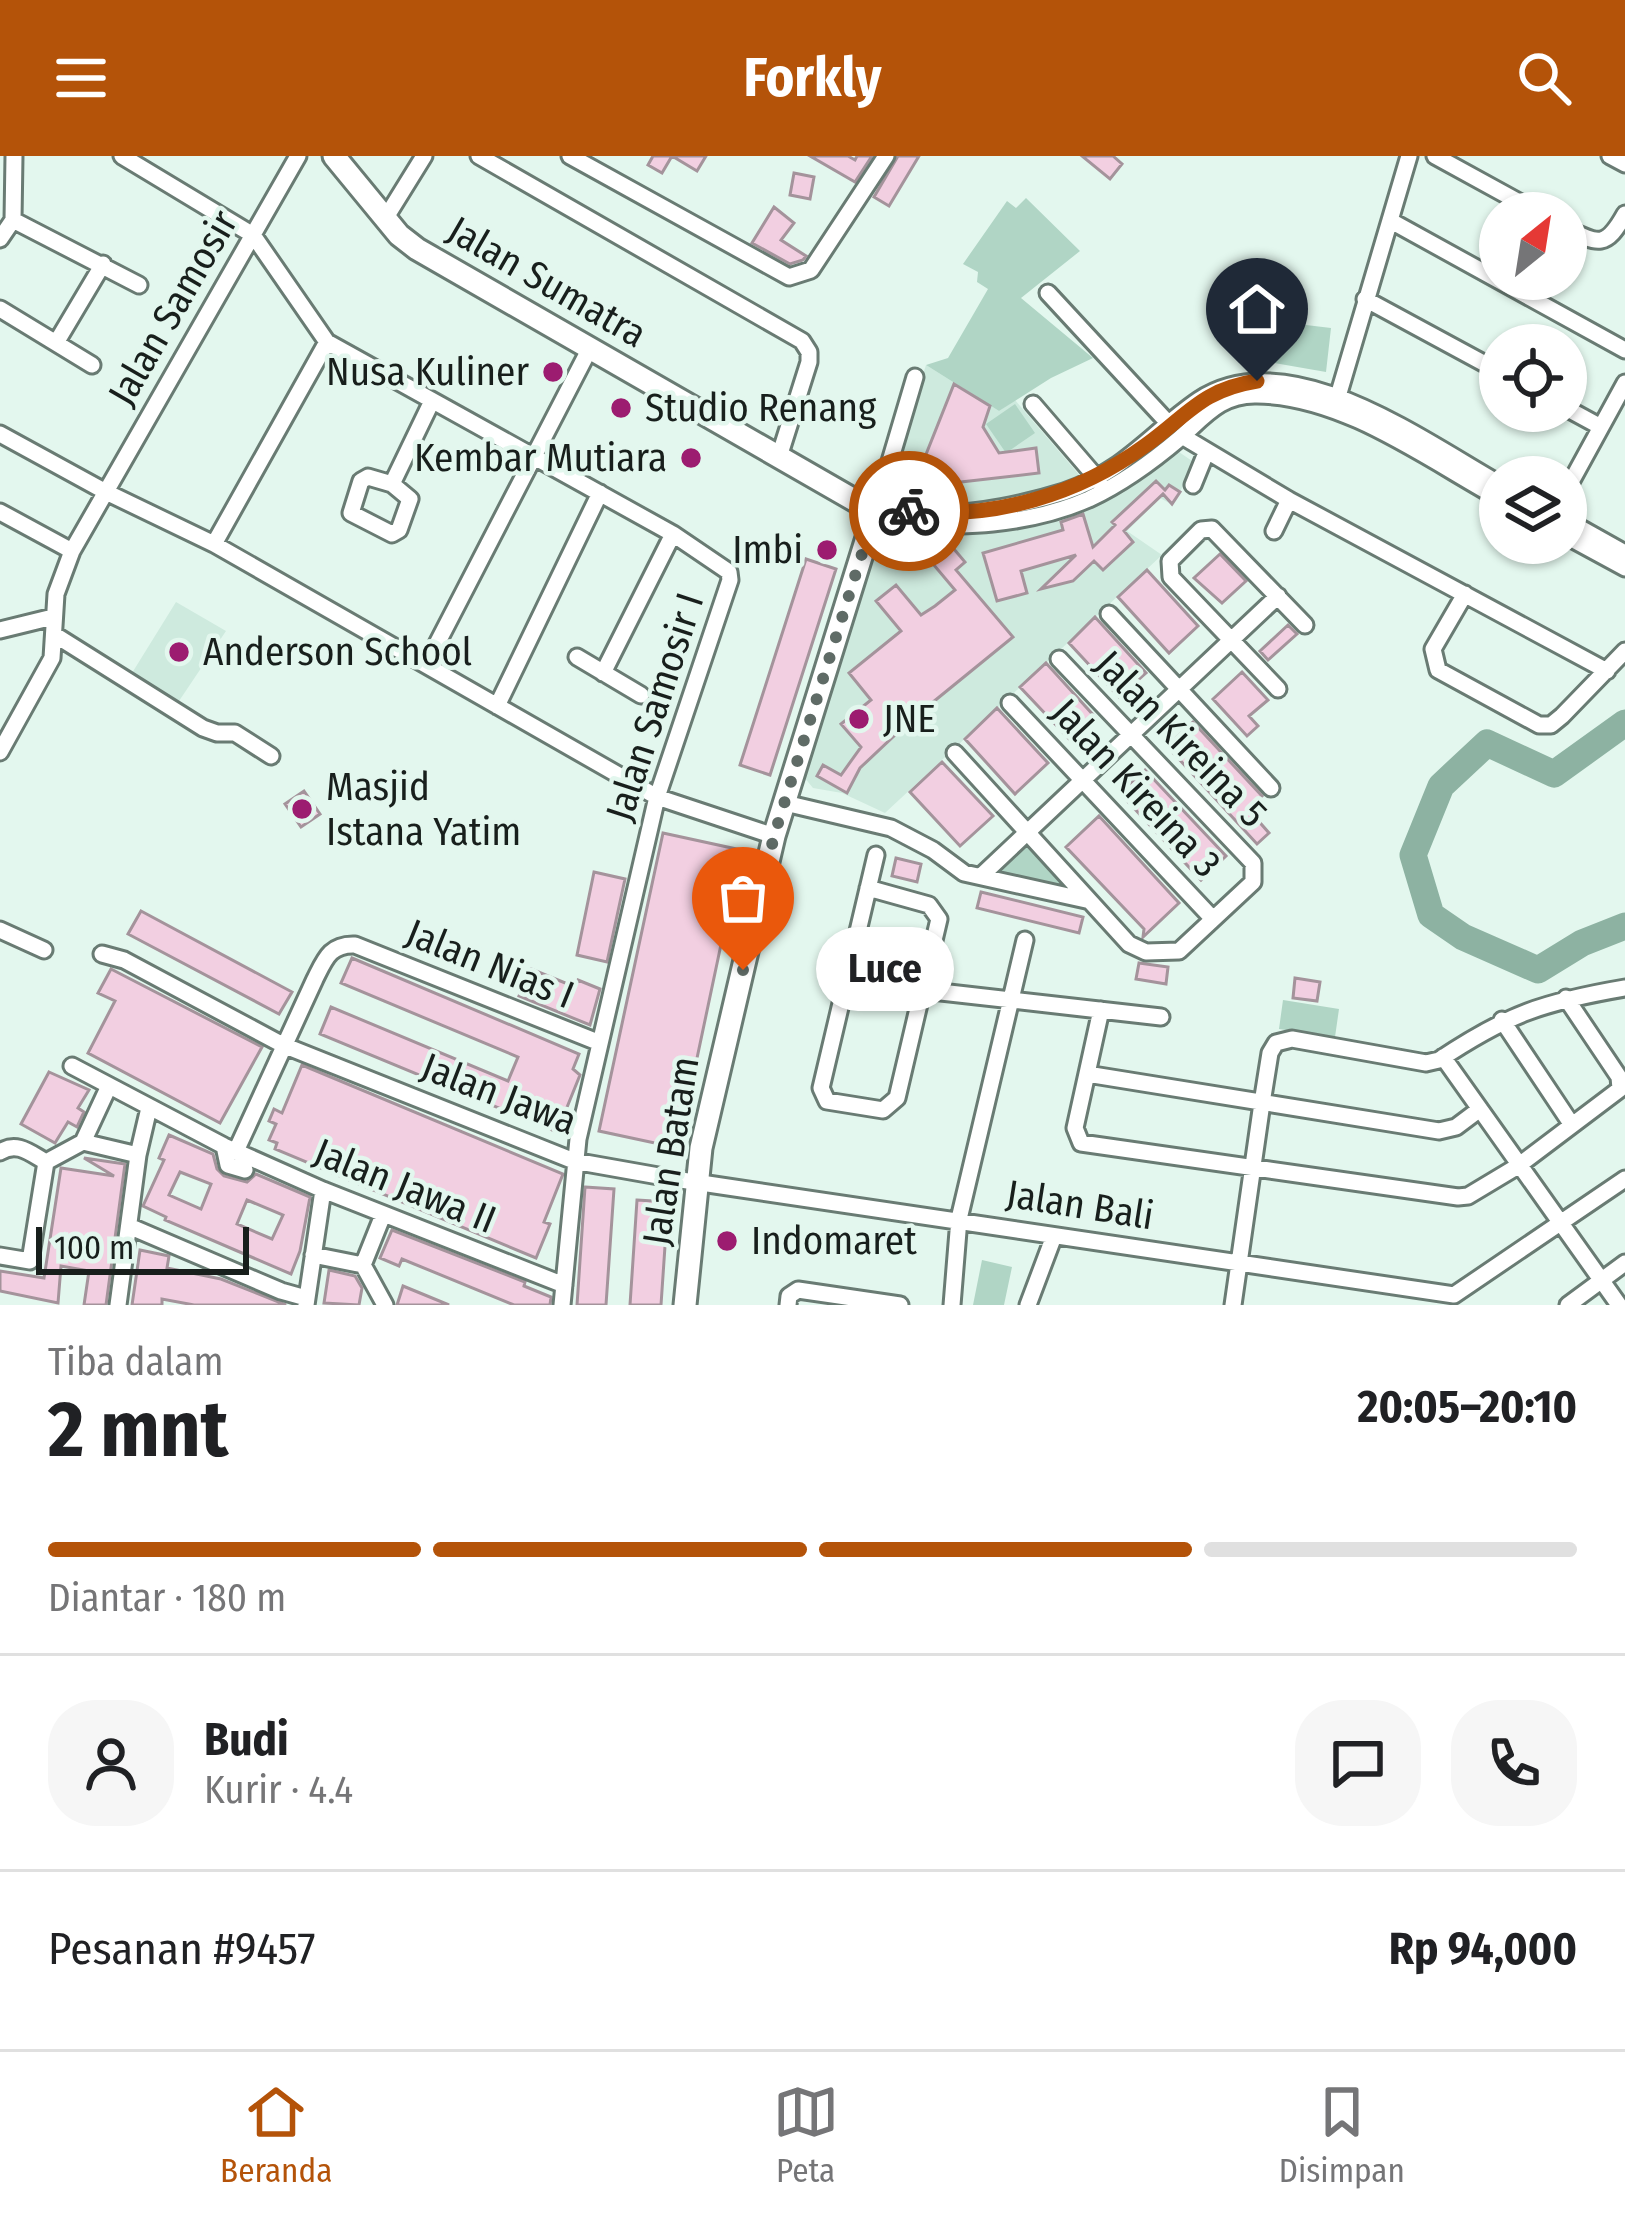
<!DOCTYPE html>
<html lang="id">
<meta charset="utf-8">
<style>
:root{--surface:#fff;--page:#f6f6f6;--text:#202124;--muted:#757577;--line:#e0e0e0;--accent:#b45309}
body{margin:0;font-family:"Fira Sans Condensed",sans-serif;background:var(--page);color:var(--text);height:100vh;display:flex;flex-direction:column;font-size:45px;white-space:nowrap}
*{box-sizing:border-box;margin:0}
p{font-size:39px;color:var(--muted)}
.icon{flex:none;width:66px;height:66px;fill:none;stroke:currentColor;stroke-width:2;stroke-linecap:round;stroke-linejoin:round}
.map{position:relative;height:1149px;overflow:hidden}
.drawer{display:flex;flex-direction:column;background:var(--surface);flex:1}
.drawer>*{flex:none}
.needle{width:78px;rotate:30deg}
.fabs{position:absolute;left:1479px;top:36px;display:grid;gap:24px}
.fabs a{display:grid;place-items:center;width:108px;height:108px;border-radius:50%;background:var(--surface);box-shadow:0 3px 9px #0004;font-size:60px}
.scale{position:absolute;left:36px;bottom:30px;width:213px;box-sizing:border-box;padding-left:12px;border:6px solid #181f1c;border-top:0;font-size:33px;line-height:42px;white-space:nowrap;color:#181f1c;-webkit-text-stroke:9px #e3f7ee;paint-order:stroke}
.pin{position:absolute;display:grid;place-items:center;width:102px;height:102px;color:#fff;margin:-123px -51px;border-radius:50% 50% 50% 0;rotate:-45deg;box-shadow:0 0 12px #0007}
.pin .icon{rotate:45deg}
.courier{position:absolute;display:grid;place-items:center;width:120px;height:120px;margin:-60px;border:9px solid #b45309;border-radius:50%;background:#fff;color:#222;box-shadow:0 3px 15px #0007}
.bubble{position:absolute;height:84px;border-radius:42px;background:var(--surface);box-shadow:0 3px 9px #0004;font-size:39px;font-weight:700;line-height:84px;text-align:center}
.summary em{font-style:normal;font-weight:700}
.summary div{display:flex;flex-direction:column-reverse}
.summary{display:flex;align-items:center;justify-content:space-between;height:204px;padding:0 48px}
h1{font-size:78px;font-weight:700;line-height:90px}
.bar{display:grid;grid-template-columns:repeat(4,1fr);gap:18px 12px;align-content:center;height:144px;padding:0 48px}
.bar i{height:15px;border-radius:9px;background:var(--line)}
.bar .selected{background:var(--accent)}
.bar p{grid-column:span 4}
.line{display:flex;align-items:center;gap:30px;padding:0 48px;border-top:3px solid var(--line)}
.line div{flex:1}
.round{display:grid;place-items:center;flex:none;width:126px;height:126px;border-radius:48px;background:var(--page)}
header{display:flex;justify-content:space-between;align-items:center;height:156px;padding:0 48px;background:var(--accent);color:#fff;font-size:54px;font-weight:700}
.tabs{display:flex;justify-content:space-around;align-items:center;height:168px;border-top:3px solid var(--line);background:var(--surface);font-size:33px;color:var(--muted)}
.tabs a{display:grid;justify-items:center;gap:6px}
.tabs .selected{color:var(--accent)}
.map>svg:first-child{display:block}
</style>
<header><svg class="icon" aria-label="menu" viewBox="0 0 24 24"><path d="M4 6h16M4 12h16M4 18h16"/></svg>Forkly<svg class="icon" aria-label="search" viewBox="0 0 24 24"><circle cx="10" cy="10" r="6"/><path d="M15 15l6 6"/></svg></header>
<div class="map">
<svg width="1625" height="1149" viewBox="0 0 1625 1149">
<rect width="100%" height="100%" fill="#e3f7ee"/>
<path fill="#ceeade" d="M926,209l73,46 16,-11 66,77 -9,7 -110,25h-30l-36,-9 -7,-18z
M1179,296l16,11 -22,42 -13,-7 -33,33 35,24 -277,258 -43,-20 -29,-5 -9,-11 70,-224 8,-13 10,-8 85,1 37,-7 120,-47z
M176,446l50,29 -47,70 -47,-28z"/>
<path fill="#b0d5c5" d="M1026,42l54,53 -59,47 72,60 -42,20 -52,33 -73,-46 22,-7 40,-69 -11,-7 1,-10 -15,-8 44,-63 9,7z
M1281,166l50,6 -5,44 -74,-13 6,-29 20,2v13z
M1015,248l20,29 -29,20 -20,-29z
M1024,689h6l42,47 -72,-19v-5z
M1283,844l56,9 -4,28 -56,-8z
M982,1104l30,7 -8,38h-31z"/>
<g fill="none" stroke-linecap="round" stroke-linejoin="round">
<path stroke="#8db2a2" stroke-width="27" d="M1625,567l-71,51 -67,-31 -46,43 -28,69 18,60 32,22 75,33 44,-27 43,-17"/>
</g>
<path fill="#f2cfe1" stroke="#a4939b" stroke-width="3" fill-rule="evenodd" d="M653,0h53l-9,15 -25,-15 -10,17 -14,-8z
M810,0h38l7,4 2,-4h15l-17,26z
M898,0h21l-30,50 -15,-9z
M1082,0h31l9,8 -12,15z
M794,17l20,4 -4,22 -20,-4z
M774,51l20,16 -13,17 25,16 -3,4 -13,4 -38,-21z
M954,228l36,22 -7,21 16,26 37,-5 3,25 -78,9 -12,6h-9l-14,-10 -3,-16z
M1156,325l9,9 4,-5 11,7 -8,12 -9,-10 -39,37 9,11 -30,28 -9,-9 -21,20 -32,8 35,-34 -55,16 6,22 -30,8 -14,-48 80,-23 -2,-8 22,-8 10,33 22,-22 -3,-3z
M948,386l17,20 -9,8 57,67 -102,83 -51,48 -13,25 -30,-17 6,-11 18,10 20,-28 -20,-23 30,-24 -22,-27 52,-42 -25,-30 20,-16 25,30 14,-9 20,-16 -27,-32z
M1220,398l26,27 -24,22 -28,-25z
M806,403l30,10 -66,206 -30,-10z
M1147,414l51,56 -29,27 -51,-56z
M1095,461l51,56 -27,24 -50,-54z
M1288,469l9,9 -29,26 -8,-9z
M1046,507l50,55 -25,23 -51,-54z
M1242,516l26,28 -19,16 9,10 -11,10 -34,-37z
M997,552l51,55 -33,31 -50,-55z
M1193,566l69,74 -14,13 21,24 -12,11 -90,-98z
M942,606l51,54 -33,30 -50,-54z
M1145,614l81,86 -25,24 -81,-87z
M304,635l16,23 -19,13 -16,-23z
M1099,660l80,87 -36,34 1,-8 -78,-82z
M663,677l78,17 -63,298 -79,-17z
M896,702l25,6 -4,18 -25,-6z
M594,716l31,7 -18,83 -30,-7z
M981,736l102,25 -4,16 -102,-25z
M141,755l151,81 -13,22 -151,-80z
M352,802l227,96 -6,15 7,6 -23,57 -237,-98 11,-27 177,74 10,-24 -177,-74z
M1139,807l29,4 -2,17 -30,-5z
M111,813l151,78 -42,76 -132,-70 27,-52 -17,-8z
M531,813l44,18 3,-7 22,9 -10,36 -71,-29z
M1295,822l25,4 -3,19 -24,-3z
M302,909l261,109 -19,48 6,2 -14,34 -261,-109 2,-6 -8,-3 7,-16 -7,-3 5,-12 8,4z
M49,916l40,18 -11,18 6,4 -7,15 -9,-5 -13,21 -34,-19z
M169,979l44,19 4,15 7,7 23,6 9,-8 54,23 -10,54 -9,23 -126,-54 1,-3 -23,-11 21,-46 -5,-2zM180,1016l31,12 -10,25 -32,-14zM247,1044l36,15 -11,24 -35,-15z
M84,1002l41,6 -19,141h-22l5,-34 -28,-5 -3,37 -58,-12v-20l44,7 17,-110 53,8z
M585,1031l29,2 -8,116h-29z
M637,1044l31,2 -7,103h-31z
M392,1074l133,52 -1,4 27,11 -1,8h-36l-112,-46 -3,7 -19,-8z
M140,1094l29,6 -2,12 54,11 65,26h-92l-32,-6v6h-30z
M329,1114l26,6 7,12 -3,17 -35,-2z
M403,1130l17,7 29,12h-52z"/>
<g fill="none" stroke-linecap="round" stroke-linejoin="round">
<g stroke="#697b73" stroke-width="21">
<path id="street" d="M122,0l131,79 74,107 346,192 56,38 1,8 -73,217 -79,342 -16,166
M479,0l323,185 7,11v10l-30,95
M570,0l219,121 22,-7 75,-114
M1435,0l104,57
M1610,0l15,8
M385,63l39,-63
M13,64l126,65
M1391,65l234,129
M1566,72c33,17 40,20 59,-14
M0,83l13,-19 1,-64
M1048,137l122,132
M1365,143l135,73
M0,153l92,56
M56,187l47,-79
M915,221l-40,135c21,-1 42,2 63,2 40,0 88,-10 126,-22 59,-19 88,-60 135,-92 89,-59 223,40 301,84
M1336,247l73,-247
M1033,248l68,79
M1566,252l35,19
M0,278l106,58 108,52 443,253 117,39
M1182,280l107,64 318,171
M368,321l24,7 18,15 -11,31 -7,4 -41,-21 10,-32z
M392,328l40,-83
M1193,329l13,-32
M1566,335l59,-108
M0,356l72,39
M1566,364l59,33
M872,370c74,0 146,4 217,-27 32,-15 64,-38 91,-61 25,-22 41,-44 77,-43 87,1 170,64 243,104
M1274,375l15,-31
M1566,380l59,32
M214,388l113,-202
M1465,438l-32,55 5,21 101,55h12l11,-9 63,-65
M1109,458l162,174
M0,474l53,-13
M55,479l148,93 14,5h18l36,23
M577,501l64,38
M426,509l164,-317
M603,517l70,-139
M1278,533l-107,-112 -1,-16 31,-31 11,-1 93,96
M1010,547l203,216
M497,550l103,-213
M0,596l52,-94 4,-64 16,-43 226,-395
M955,597l174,191 17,8 33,-1 74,-69v-19l-194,-204
M785,647l106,25 42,22 31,23 122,27
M981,720l297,-280
M868,732l61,17 10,14 -42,179 -14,12 -56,-9 -6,-13 55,-233
M0,774l44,20
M102,798l22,6 159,85 291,116 107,19 773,115
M923,834l238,27
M1101,854l-26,118 6,15 377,54 10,-1 50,-30 102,-77 -1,-12 -53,-79
M1502,864l70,105
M1443,901l176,248
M72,910l152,80 99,44 241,95
M1087,918l352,57 17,-4 24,-18
M109,930l-26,56 55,13
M224,990l4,19 17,5
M236,995l79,-172c10,-20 15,-35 40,-34l245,98
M0,996c17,-11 30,1 46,10
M46,1006l37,-20
M383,1059l-20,50 22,40
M131,1071l150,64 25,7
M313,1099l50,10
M0,1100l30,5 16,-99
M1454,1139l171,-116
M118,1149l20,-150 11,-47
M306,1149l17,-115
M788,1149l1,-9 9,-6 102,15
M952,1149l7,-86 66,-279
M1028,1149l26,-69
M1233,1149l29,-202 8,-50 6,-10 16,-4 134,24 13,-3c69,-46 104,-58 186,-72
M1568,1149l57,-42"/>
</g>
<g stroke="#697b73" stroke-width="27">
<path id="secondary" d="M334,0l65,79 18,14 458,263 -101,324 -73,312 -16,157"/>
</g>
<use href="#street" stroke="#fff" stroke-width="15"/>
<use href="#secondary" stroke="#fff" stroke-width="21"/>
</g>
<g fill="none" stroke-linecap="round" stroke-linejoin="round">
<path stroke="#5f6b66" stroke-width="12" stroke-dasharray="0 21.6" d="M743,814l31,-134 101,-324 34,-1"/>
<path stroke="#b45309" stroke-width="15" d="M909,355c85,9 170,-17 237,-66 42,-30 55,-55 111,-64"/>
</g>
<g fill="#9c1c70" stroke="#e3f7ee" stroke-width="4.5">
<circle cx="553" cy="216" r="12"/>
<circle cx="621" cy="252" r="12"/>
<circle cx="691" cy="302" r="12"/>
<circle cx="827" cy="394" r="12"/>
<circle cx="179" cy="496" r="12"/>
<circle cx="859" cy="563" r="12"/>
<circle cx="302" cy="653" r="12"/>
<circle cx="727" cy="1085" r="12"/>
</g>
<g text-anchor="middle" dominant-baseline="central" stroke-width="9" stroke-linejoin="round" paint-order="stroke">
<g font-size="39" fill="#181f1c" stroke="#e3f7ee">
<text transform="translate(547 126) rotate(30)">Jalan Sumatra</text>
<text transform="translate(173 152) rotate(-60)">Jalan Samosir</text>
<text transform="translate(655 551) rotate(-72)">Jalan Samosir I</text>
<text transform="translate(1181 583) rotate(46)">Jalan Kireina 5</text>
<text transform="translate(1136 632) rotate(47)">Jalan Kireina 3</text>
<text transform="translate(490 808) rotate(22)">Jalan Nias I</text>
<text transform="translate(499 938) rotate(21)">Jalan Jawa</text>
<text transform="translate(671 995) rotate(-81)">Jalan Batam</text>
<text transform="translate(405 1030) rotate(22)">Jalan Jawa II</text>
<text transform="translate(1080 1049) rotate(9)">Jalan Bali</text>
</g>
<g font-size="39" fill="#181f1c" stroke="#e3f7ee" text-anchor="start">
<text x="529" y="216" text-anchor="end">Nusa Kuliner</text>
<text x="645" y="252">Studio Renang</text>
<text x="667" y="302" text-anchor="end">Kembar Mutiara</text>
<text x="803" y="394" text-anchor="end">Imbi</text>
<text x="203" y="496">Anderson School</text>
<text x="883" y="563">JNE</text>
<text x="326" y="631">Masjid<tspan x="326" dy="45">Istana Yatim</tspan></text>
<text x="751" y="1085">Indomaret</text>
</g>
</g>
</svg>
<div class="fabs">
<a><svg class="needle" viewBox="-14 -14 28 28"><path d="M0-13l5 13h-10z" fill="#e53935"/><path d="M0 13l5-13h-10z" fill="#757577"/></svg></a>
<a><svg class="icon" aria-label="locate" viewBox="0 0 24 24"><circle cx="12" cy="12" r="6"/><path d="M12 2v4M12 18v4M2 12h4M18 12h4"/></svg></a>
<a><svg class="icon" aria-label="layers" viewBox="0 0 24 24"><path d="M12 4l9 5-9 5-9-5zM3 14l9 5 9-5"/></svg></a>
</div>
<div class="scale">100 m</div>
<div class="pin" style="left:743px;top:814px;background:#ea580c"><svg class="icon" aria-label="bag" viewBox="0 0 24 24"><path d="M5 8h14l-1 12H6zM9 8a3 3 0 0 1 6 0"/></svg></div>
<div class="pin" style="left:1257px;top:225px;background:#1f2937"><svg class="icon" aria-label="home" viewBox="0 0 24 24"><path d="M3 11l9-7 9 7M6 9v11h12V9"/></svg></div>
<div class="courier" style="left:909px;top:355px"><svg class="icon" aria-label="bike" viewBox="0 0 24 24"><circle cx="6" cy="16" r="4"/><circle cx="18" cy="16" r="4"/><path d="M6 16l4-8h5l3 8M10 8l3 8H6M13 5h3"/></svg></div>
<div class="bubble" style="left:816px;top:771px;width:138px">Luce</div>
</div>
<section class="drawer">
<div class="summary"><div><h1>2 mnt</h1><p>Tiba dalam</p></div><em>20:05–20:10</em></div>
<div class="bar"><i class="selected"></i><i class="selected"></i><i class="selected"></i><i></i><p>Diantar · 180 m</p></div>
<div class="line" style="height:216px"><a class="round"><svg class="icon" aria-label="person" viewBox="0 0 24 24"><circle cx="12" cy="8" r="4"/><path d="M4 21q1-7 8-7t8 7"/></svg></a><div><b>Budi</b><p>Kurir · 4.4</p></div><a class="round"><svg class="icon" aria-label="chat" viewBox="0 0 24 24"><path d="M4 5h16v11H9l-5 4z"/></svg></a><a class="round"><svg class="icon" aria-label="phone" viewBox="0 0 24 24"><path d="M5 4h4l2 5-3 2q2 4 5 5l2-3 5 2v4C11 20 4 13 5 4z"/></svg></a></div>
<div class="line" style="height:156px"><div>Pesanan #9457</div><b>Rp 94,000</b></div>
</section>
<nav class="tabs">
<a class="selected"><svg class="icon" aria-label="home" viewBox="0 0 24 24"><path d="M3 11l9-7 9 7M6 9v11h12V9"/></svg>Beranda</a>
<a><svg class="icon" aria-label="map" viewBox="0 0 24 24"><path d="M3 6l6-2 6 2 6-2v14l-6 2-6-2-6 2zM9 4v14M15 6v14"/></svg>Peta</a>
<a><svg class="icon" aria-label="saved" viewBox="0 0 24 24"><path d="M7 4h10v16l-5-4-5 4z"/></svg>Disimpan</a>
</nav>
